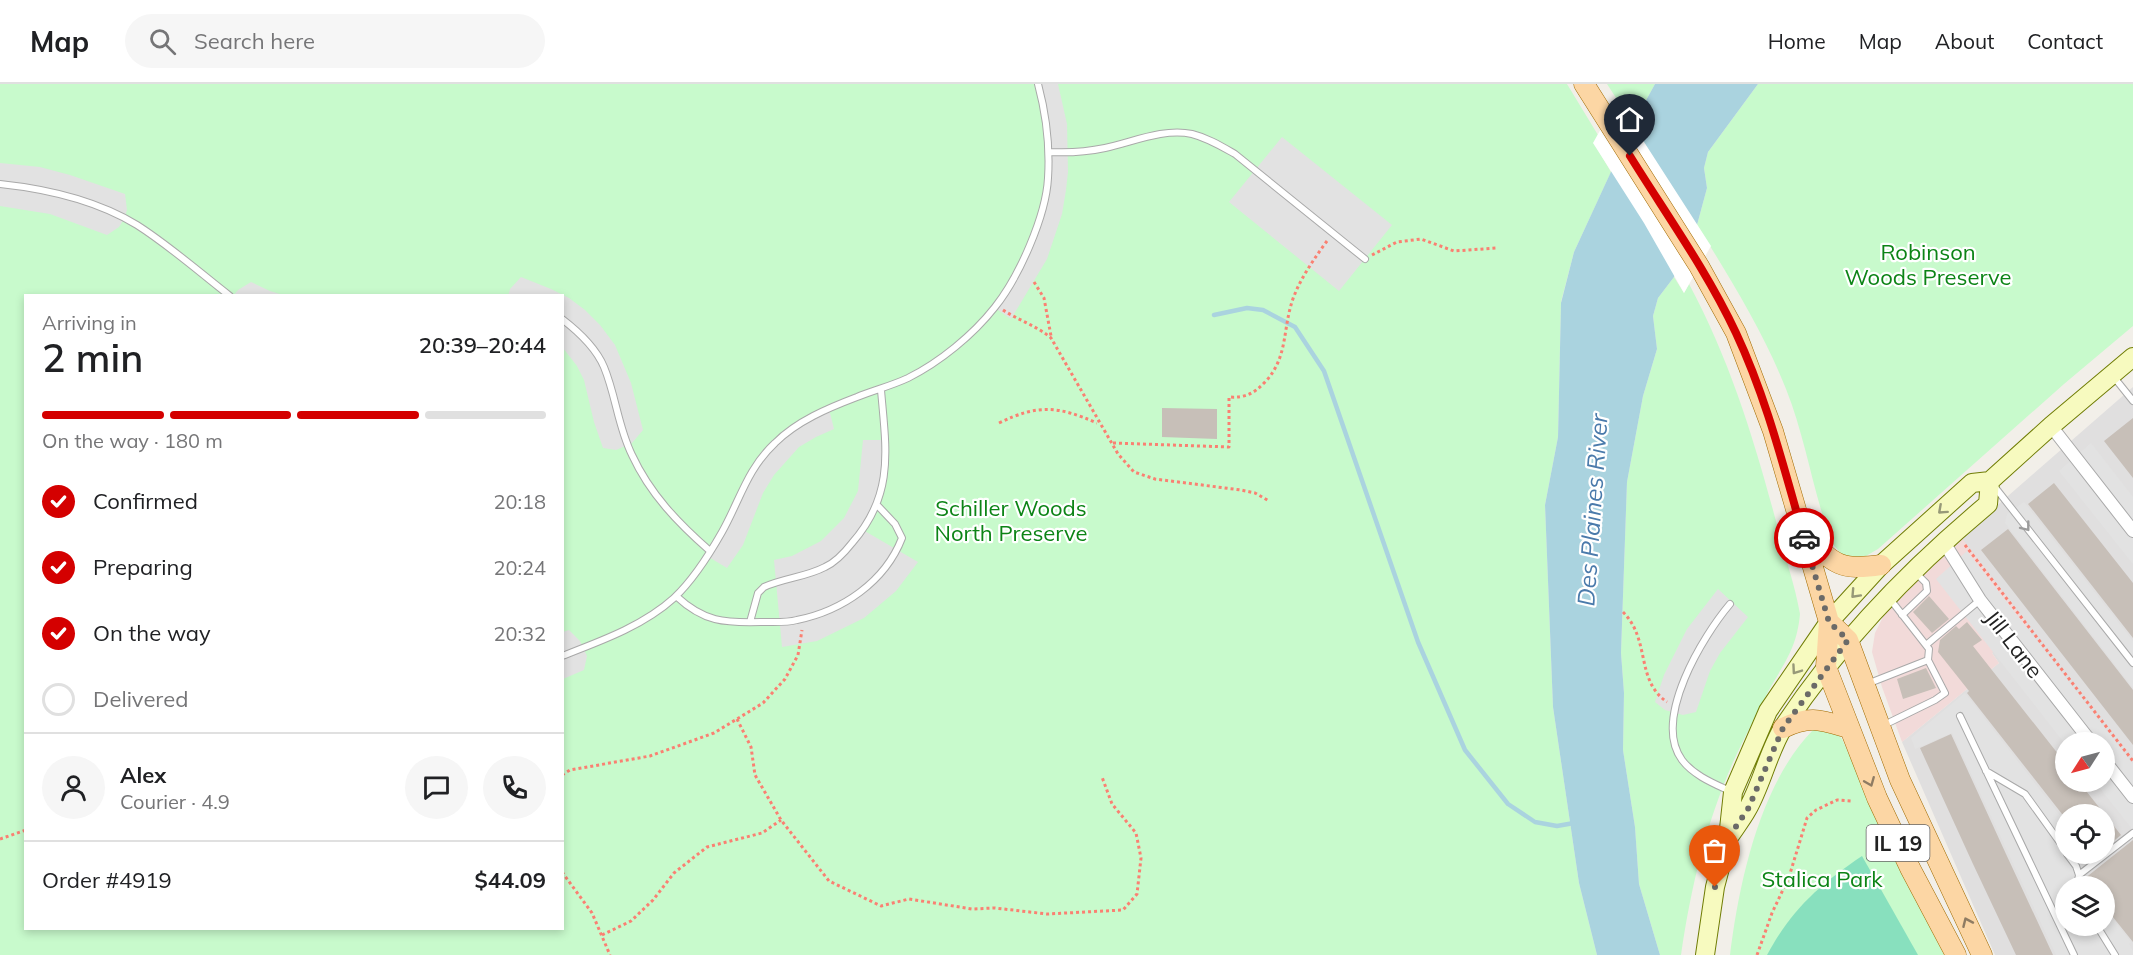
<!DOCTYPE html>
<meta charset="utf-8">
<style>
:root{--surface:#fff;--page:#f6f6f6;--text:#202124;--muted:#757577;--line:#e0e0e0;--accent:#d40000}
body{margin:0;font-family:Mulish,sans-serif;background:var(--page);color:var(--text);height:100vh;display:flex;flex-direction:column;font-size:22px;white-space:nowrap}
*{box-sizing:border-box;margin:0}
p{font-size:20px;color:var(--muted)}
.icon{flex:none;width:33px;height:33px;fill:none;stroke:currentColor;stroke-width:2;stroke-linecap:round;stroke-linejoin:round}
.map{position:relative;flex:1;overflow:hidden}
.panel{position:absolute;left:24px;top:210px;width:540px;height:636px;display:flex;flex-direction:column;background:var(--surface);border-radius:0px;box-shadow:0 3px 9px #0003}
.panel>*{flex:none}
.needle{width:39px;rotate:234deg}
.tools{position:absolute;left:2055px;top:648px;display:grid;gap:12px}
.tools a{display:grid;place-items:center;width:60px;height:60px;border-radius:50%;background:var(--surface);box-shadow:0 3px 9px #0003;font-size:30px}
.pin{position:absolute;display:grid;place-items:center;width:51px;height:51px;color:#fff;margin:-62px -26px;border-radius:50% 50% 50% 0;rotate:-45deg;box-shadow:0 0 6px #0007}
.pin .icon{rotate:45deg}
.courier{position:absolute;display:grid;place-items:center;width:60px;height:60px;margin:-30px;border:4px solid #d40000;border-radius:50%;background:#fff;color:#222;box-shadow:0 2px 8px #0007}
.head em{font-style:normal;font-weight:600}
.head div{display:flex;flex-direction:column-reverse}
.head{display:flex;align-items:center;justify-content:space-between;height:102px;padding:0 18px}
h1{font-size:39px;font-weight:600;line-height:45px}
.bar{display:grid;grid-template-columns:repeat(4,1fr);gap:9px 6px;align-content:center;height:72px;padding:0 18px}
.bar i{height:8px;border-radius:4px;background:var(--line)}
.bar .on{background:var(--accent)}
.bar p{grid-column:span 4}
.line{display:flex;align-items:center;gap:15px;padding:0 18px;border-top:2px solid var(--line)}
.line div{flex:1}
.round{display:grid;place-items:center;flex:none;width:63px;height:63px;border-radius:32px;background:var(--page)}
ol{padding:0 18px;list-style:none}
li{display:flex;align-items:center;gap:18px;height:66px}
li p{margin-inline-start:auto}
li .icon{padding:6px;border-radius:50%;background:var(--accent);color:#fff;stroke-width:4}
li:last-child{color:var(--muted)}
li i{width:33px;height:33px;border:3px solid var(--line);border-radius:50%}
header{display:flex;align-items:center;gap:36px;box-sizing:border-box;height:84px;padding:0 30px;background:var(--surface);border-bottom:2px solid var(--line)}
header strong{font-size:28px}
nav{display:flex;gap:33px;margin-inline-start:auto;font-size:21px}
.search{width:420px;height:54px;background:var(--page);display:flex;align-items:center;gap:15px;box-sizing:border-box;padding:0 21px;border-radius:33px;color:var(--muted);font-size:22px}
.map>svg:first-child{display:block}
</style>
<header>
<strong>Map</strong>
<div class="search"><svg class="icon" aria-label="search" viewBox="0 0 24 24"><circle cx="10" cy="10" r="6"/><path d="M15 15l6 6"/></svg>Search here</div>
<nav><a>Home</a><a>Map</a><a>About</a><a>Contact</a></nav>
</header>
<div class="map">
<svg width="2133" height="871" viewBox="0 0 2133 871">
<rect width="100%" height="100%" fill="#f2efe9"/>
<path fill="#e0dfdf" fill-rule="evenodd" d="M2133,303v568h-138l-93,-213 97,-79 -7,-10 -31,-116zM2066,658h38v40h-38zM2066,730h38v40h-38zM2066,802h38v40h-38z"/>
<path fill="#f2dad9" d="M1961,453l67,88 -36,28 7,10 -97,79 -20,-55 -10,-35 3,-19 9,-18z"/>
<path fill="#c8facc" fill-rule="evenodd" d="M0,0h1567l31,51 -4,8 17,29 -37,80 -13,50 -3,135 -13,68 8,202 26,176 18,72h-1597zM26,212h536v632h-536z
M1607,0h48l-22,40z
M1758,0h375v242l-69,58 -186,165 -19,11 -16,-4 -11,-13c-19,-50 -26,-104 -46,-154 -23,-58 -56,-111 -89,-164l10,-37 -3,-20 4,-16z
M1674,193l10,16 5,-9c41,76 66,158 88,241 7,30 18,59 23,89 -3,33 -15,48 -31,76 -12,23 -24,46 -35,70 -28,63 -43,127 -53,195h-21l-21,-71 -4,-57 -12,-77 1,-57 -3,-40 6,-171 16,-86 14,-47 -4,-33 5,-18z
M1813,646h21l8,9 51,114 51,102h-214c9,-73 30,-171 83,-225z"/>
<path fill="#88e0be" d="M1862,772l56,99h-151c25,-46 52,-70 95,-99z"/>
<path fill="#e2e2e2" d="M1038,0h20l9,40 1,48 -2,18 -4,24 -15,45 -36,60 -16,-11 21,-35 28,-71 5,-50z
M1282,53l110,88 -53,66 -110,-89z
M0,79l40,4 30,8 55,19 2,16 -3,9 -5,8 -12,8 -57,-21 -50,-8z
M521,193l30,12 18,9 16,12 15,15 15,20 16,38 12,47 -11,13 -16,7 -13,-2 -9,-26 -10,-42 -7,-14 -14,-18 -1,-52h-54l2,-7z
M251,198l19,9 13,4h-49l4,-5z
M829,325l5,20 -18,8 -17,10 -25,28 -11,18 -20,52 -16,23 -20,-12 30,-57 38,-56z
M863,356h22l-2,46 -20,44 55,32 -22,29 -32,27 -47,23 -35,6 -8,-87 18,-4 29,-15 23,-23 14,-27z
M2091,359l42,54v67l-74,-93z
M2024,418l109,139v47l-128,-165 2,-9z
M1967,467l166,213v66l-38,-48h9v-40h-38l-1,2 -129,-165z
M1718,505l30,28 -28,36 -10,18 -14,41 -13,3 -18,-5 -10,-8 9,-27 23,-46z
M569,546l11,11 7,15 -3,14 -21,9v-47z
M1965,609l100,129 1,32h25l3,4 -18,14 11,14h-21v40h38l1,-17 26,33 -2,2 4,7v4h-77l-104,-222 -37,16 -4,-11z"/>
<path fill="#aad3df" d="M1655,0h103l-50,68 -4,16 3,20 -10,37 -23,52 -16,21 -5,18 4,33 -14,47 -16,86 -6,171 3,40 -1,57 12,77 4,57 21,71h-63l-18,-72 -26,-176 -8,-202 13,-68 3,-134 13,-51 59,-128z"/>
<path fill="#fff" d="M1617,16l94,146 -27,47 -40,-70 -51,-80z"/>
<g fill="none" stroke-linecap="round" stroke-linejoin="round">
<path stroke="#aad3df" stroke-width="4.5" d="M1214,231l33,-7 16,2 32,17 29,44 94,271 47,108 43,54 27,18 22,4 17,-3"/>
</g>
<path fill="#c7bfb8" d="M1162,324l55,1v30l-55,-2z
M2133,334v60l-29,-37z
M2054,399l79,100v55l-105,-134z
M2008,445l125,161v55l-152,-195z
M1929,512l20,23 -17,14 -19,-21z
M1967,538l15,18 -9,6 93,118v18h13l42,53 -17,14v-35h-42l-95,-121 2,-2 -31,-39 2,-12 16,-14 3,3z
M1926,584l10,20 -33,11 -6,-20z
M1951,650l55,120 47,101h-37l-43,-91 -53,-116z
M2133,756v102l-29,-36v-20h-15l-5,-7z"/>
<g fill="none" stroke-linecap="round" stroke-linejoin="round">
<g stroke="#a9a9a9" stroke-width="8">
<path id="service" d="M1049,68c19,1 37,0 56,-4 28,-6 58,-20 87,-14 16,4 29,12 43,20l130,105
M0,100c47,5 96,16 137,41 33,21 62,47 93,71
M562,235c17,13 34,29 42,48 12,29 14,60 28,88 18,39 46,68 78,96
M2113,292l20,25
M1994,402l139,177
M676,512c28,26 48,27 85,26 12,0 25,1 36,-2 45,-9 88,-38 105,-82l-7,-14 -17,-18
M1730,520c-27,32 -78,115 -48,156 12,16 33,24 50,32
M1902,531l25,-24 -1,-8 -10,-10
M750,538l8,-29 6,-6c20,-9 42,-10 61,-20 11,-5 20,-15 27,-24 43,-49 34,-94 29,-153
M1926,561l54,-45
M562,572c39,-15 81,-30 112,-58 19,-18 35,-43 48,-66 18,-32 25,-63 53,-89 22,-22 53,-35 82,-46 17,-7 34,-11 51,-19 32,-16 65,-43 87,-71 24,-30 51,-91 53,-129 2,-31 -2,-64 -10,-94
M1867,600l61,-24
M1960,632l114,239
M1882,642l53,-26 10,-7 -17,-33 1,-11 -39,-50
M1986,687l39,23 41,57
M2067,770l9,12 3,9 54,-42
M2077,802l2,-11
M2097,842l18,29"/>
</g>
<g stroke="#a9a9a9" stroke-width="14">
<path id="minor" d="M2051,342l82,105
M1943,457l37,59 111,142
M2104,676l29,37"/>
</g>
<g stroke="#707d05" stroke-width="20">
<path id="secondary" d="M1729,753c6,-9 13,-18 18,-27 15,-26 21,-58 37,-84 56,-85 126,-157 204,-222l2,-23
M1705,871l10,-68 13,-49 5,-46 35,-81 61,-89 52,-57 91,-82 18,-2 61,-55 82,-69"/>
</g>
<g stroke="#a06b00" stroke-width="21">
<path id="primary" d="M1584,0l115,182 37,67 37,98 56,191 -3,45 51,131 33,70 46,87
M1805,451c29,29 34,36 76,30
M1829,538l19,18 52,140 82,175
M1783,644c27,-13 38,-8 65,0"/>
</g>
<path stroke="#fa8072" stroke-width="3" stroke-dasharray="3 3" stroke-linecap="butt" d="M1372,171l25,-13 24,-3 33,12 43,-3
M1034,198l10,16 7,38
M1003,226c15,10 34,16 48,28l67,116 16,18 21,7 86,11 14,3 14,8
M999,339c39,-19 59,-17 98,0
M1113,359l116,4v-50c15,1 25,-3 36,-15 24,-25 17,-55 29,-86 8,-20 20,-37 33,-55
M1965,461l168,216
M1623,528c28,28 12,68 44,90
M737,635l14,28 4,28 26,45 48,61 52,25 28,-7 63,10 23,-1 52,6 76,-4 14,-16 4,-36 -5,-25 -24,-29 -10,-27
M562,691l8,-5 80,-14 64,-23 23,-14 26,-16 22,-24 13,-24 4,-25
M0,755l26,-9
M562,788l30,41 18,42
M602,851l29,-14 22,-21 21,-27 33,-26 55,-14 19,-13
M1757,871l15,-42 17,-36 18,-59 9,-8 21,-10 15,1"/>
<use href="#service" stroke="#fff" stroke-width="6"/>
<use href="#minor" stroke="#fff" stroke-width="12"/>
<use href="#secondary" stroke="#f7fabf" stroke-width="18"/>
<use href="#primary" stroke="#fcd6a4" stroke-width="20"/>
</g>
<defs><path id="oneway-chevron" d="M-2-3.5L2.5 0L-2 3.5" fill="none" stroke-width="1.6" stroke-linecap="round" stroke-linejoin="round" transform="scale(1.5)"/></defs>
<g stroke="#979978">
<use href="#oneway-chevron" transform="translate(1942 426) rotate(138)"/>
<use href="#oneway-chevron" transform="translate(1855 510) rotate(133)"/>
<use href="#oneway-chevron" transform="translate(1796 586) rotate(125)"/>
</g>
<use stroke="#9c9c9c" href="#oneway-chevron" transform="translate(2026 443) rotate(52)"/>
<g stroke="#8f7c63">
<use href="#oneway-chevron" transform="translate(1870 698) rotate(68)"/>
<use href="#oneway-chevron" transform="translate(1967 838) rotate(-114)"/>
</g>
<g fill="none" stroke-linecap="round" stroke-linejoin="round">
<path stroke="#6b6a68" stroke-width="6" stroke-dasharray="0 10.8" d="M1715,803l13,-49 20,-29 35,-81 65,-88 -19,-18 -25,-84"/>
<path stroke="#d40000" stroke-width="8" d="M1630,72c36,58 77,115 106,177 31,66 48,136 68,205"/>
</g>
<g text-anchor="middle" dominant-baseline="central" stroke-width="4.5" stroke-linejoin="round" paint-order="stroke">
<rect fill="#fff" stroke="#646464" stroke-width="1.5" x="1866.5" y="741" width="63" height="36" rx="4.5"/>
<g font-size="21" font-weight="bold" fill="#222">
<text x="1898" y="759">IL 19</text>
</g>
<g font-size="22" fill="#0c8416" stroke="#fff">
<text x="1928" y="168">Robinson<tspan x="1928" dy="25">Woods Preserve</tspan></text>
<text x="1011" y="424">Schiller Woods<tspan x="1011" dy="25">North Preserve</tspan></text>
<text x="1822" y="795">Stalica Park</text>
</g>
<g font-size="22" fill="#222" stroke="#fff">
<text transform="translate(2014 560) rotate(52)">Jill Lane</text>
</g>
<g font-size="24" font-style="italic" fill="#4a7aab" stroke="#fff">
<text transform="translate(1592 426) rotate(-86)">Des Plaines River</text>
</g>
</g>
</svg>
<div class="tools">
<a><svg class="needle" viewBox="-14 -14 28 28"><path d="M0-13l5 13h-10z" fill="#e53935"/><path d="M0 13l5-13h-10z" fill="#757577"/></svg></a>
<a><svg class="icon" aria-label="locate" viewBox="0 0 24 24"><circle cx="12" cy="12" r="6"/><path d="M12 2v4M12 18v4M2 12h4M18 12h4"/></svg></a>
<a><svg class="icon" aria-label="layers" viewBox="0 0 24 24"><path d="M12 4l9 5-9 5-9-5zM3 14l9 5 9-5"/></svg></a>
</div>
<div class="pin" style="left:1715px;top:803px;background:#ea580c"><svg class="icon" aria-label="bag" viewBox="0 0 24 24"><path d="M5 8h14l-1 12H6zM9 8a3 3 0 0 1 6 0"/></svg></div>
<div class="pin" style="left:1630px;top:72px;background:#1f2937"><svg class="icon" aria-label="home" viewBox="0 0 24 24"><path d="M3 11l9-7 9 7M6 9v11h12V9"/></svg></div>
<div class="courier" style="left:1804px;top:454px"><svg class="icon" aria-label="car" viewBox="0 0 24 24"><path d="M5 17H2v-5l4-1 3-4h7l3 4 3 1v5h-3M9 17h6M6 11h13"/><circle cx="7" cy="17" r="2"/><circle cx="17" cy="17" r="2"/></svg></div>
<section class="panel">
<div class="head"><div><h1>2 min</h1><p>Arriving in</p></div><em>20:39–20:44</em></div>
<div class="bar"><i class="on"></i><i class="on"></i><i class="on"></i><i></i><p>On the way · 180 m</p></div>
<ol>
<li><svg class="icon" aria-label="check" viewBox="0 0 24 24"><path d="M5 12l5 5 9-10"/></svg>Confirmed<p>20:18</p></li>
<li><svg class="icon" aria-label="check" viewBox="0 0 24 24"><path d="M5 12l5 5 9-10"/></svg>Preparing<p>20:24</p></li>
<li><svg class="icon" aria-label="check" viewBox="0 0 24 24"><path d="M5 12l5 5 9-10"/></svg>On the way<p>20:32</p></li>
<li><i></i>Delivered</li>
</ol>
<div class="line" style="height:108px"><a class="round"><svg class="icon" aria-label="person" viewBox="0 0 24 24"><circle cx="12" cy="8" r="4"/><path d="M4 21q1-7 8-7t8 7"/></svg></a><div><b>Alex</b><p>Courier · 4.9</p></div><a class="round"><svg class="icon" aria-label="chat" viewBox="0 0 24 24"><path d="M4 5h16v11H9l-5 4z"/></svg></a><a class="round"><svg class="icon" aria-label="phone" viewBox="0 0 24 24"><path d="M5 4h4l2 5-3 2q2 4 5 5l2-3 5 2v4C11 20 4 13 5 4z"/></svg></a></div>
<div class="line" style="height:78px"><div>Order #4919</div><b>$44.09</b></div>
</section>
</div>
